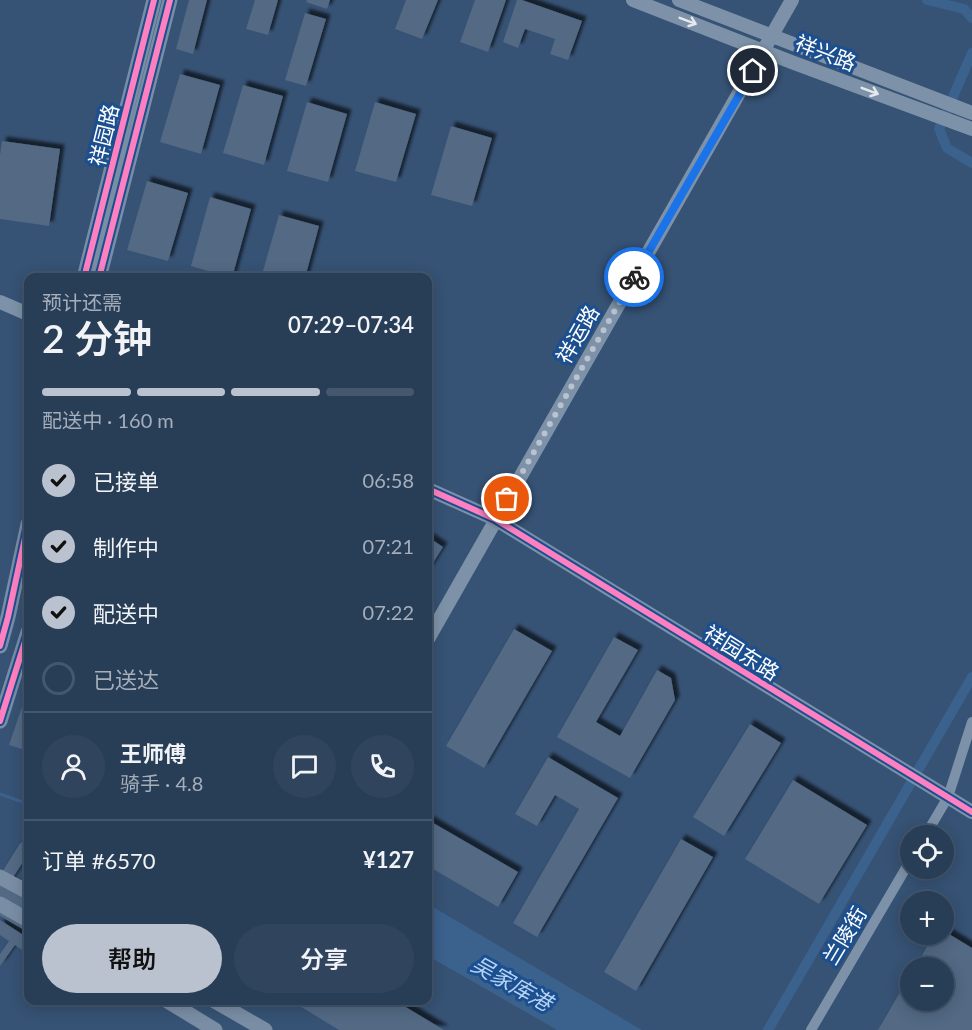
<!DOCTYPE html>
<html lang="zh">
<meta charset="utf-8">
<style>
:root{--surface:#283e57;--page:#30455d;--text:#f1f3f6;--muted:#a5aeba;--line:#44576d;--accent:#b9c2ce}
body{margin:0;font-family:Lato,"Noto Sans SC",sans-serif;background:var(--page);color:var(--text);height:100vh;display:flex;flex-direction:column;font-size:22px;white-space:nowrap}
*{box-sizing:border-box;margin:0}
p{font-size:20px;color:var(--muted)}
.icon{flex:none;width:33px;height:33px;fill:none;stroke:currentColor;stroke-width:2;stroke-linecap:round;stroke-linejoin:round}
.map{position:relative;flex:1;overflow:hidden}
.panel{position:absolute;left:24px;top:273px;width:408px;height:732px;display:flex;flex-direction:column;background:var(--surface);border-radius:12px;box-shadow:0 3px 15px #0003,0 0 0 2px var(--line)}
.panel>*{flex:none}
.buttons{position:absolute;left:900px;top:825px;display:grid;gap:12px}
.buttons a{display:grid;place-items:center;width:54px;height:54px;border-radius:50%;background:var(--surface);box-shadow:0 3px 15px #0003,0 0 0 2px var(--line);font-size:30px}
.pin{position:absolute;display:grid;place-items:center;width:51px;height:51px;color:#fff;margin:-26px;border:3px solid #fff;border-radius:50%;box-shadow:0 2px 6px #0007}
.courier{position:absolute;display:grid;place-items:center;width:60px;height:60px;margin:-30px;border:4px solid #1a73e8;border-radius:50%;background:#fff;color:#222;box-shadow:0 2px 8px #0007}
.summary em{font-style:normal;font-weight:600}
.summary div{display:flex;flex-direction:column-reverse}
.summary{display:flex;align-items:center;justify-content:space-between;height:102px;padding:0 18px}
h1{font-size:39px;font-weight:600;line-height:45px}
.bar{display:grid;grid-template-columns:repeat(4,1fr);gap:9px 6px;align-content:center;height:72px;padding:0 18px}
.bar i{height:8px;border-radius:4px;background:var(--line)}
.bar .active{background:var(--accent)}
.bar p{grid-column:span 4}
.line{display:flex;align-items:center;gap:15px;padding:0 18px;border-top:2px solid var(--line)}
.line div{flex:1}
.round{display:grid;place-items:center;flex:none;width:63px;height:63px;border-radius:32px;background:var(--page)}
ol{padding:0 18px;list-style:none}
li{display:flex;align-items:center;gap:18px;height:66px}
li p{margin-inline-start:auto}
li .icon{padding:6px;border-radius:50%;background:var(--accent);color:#111;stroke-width:4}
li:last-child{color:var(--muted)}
li i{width:33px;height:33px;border:3px solid var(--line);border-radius:50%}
.cta{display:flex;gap:12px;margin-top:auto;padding:12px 18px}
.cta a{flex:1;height:69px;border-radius:36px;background:var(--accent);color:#111;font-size:24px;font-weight:600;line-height:69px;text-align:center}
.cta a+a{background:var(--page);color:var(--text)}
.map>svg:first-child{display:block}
</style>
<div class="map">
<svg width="972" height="1030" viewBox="0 0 972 1030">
<defs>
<filter id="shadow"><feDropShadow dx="4.5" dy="-4.5" stdDeviation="1.5" flood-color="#0009"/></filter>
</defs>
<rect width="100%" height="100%" fill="#365274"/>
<path fill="#3b618d" d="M428,904l5,3 209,123h-85l-129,-74z"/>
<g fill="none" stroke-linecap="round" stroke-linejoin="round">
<path stroke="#3b618d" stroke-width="3" d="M0,794l28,10"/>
<path stroke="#3b618d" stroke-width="10" d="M927,0l37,9 8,9
M972,53l-33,76 8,19 25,15
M768,1030l204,-353"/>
</g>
<path fill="#526984" filter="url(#shadow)" d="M189,0h18l-14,54 -17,-5z
M255,0h23l-10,35 -22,-6z
M307,0h23l-3,9 -21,-7z
M406,0h32l-16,39 -27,-10z
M475,0h31l-18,52 -28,-10z
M517,0h5l60,21 -14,39 -18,-6 5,-15 -30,-10 -7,19 -15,-6z
M305,13l21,6 -20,67 -21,-6z
M180,74l40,11 -19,69 -41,-12z
M243,85l40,11 -19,69 -41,-12z
M307,102l40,12 -19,68 -41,-11z
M375,102l41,12 -20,68 -41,-11z
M451,126l41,12 -20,68 -41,-11z
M2,141l58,8 -11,77 -49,-7v-64z
M147,181l41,12 -20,68 -41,-11z
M210,197l41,12 -19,69 -41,-12z
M279,215l40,11 -14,52h-44z
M428,537l15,10 -15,24z
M514,629l38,22 -68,117 -38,-22z
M614,637l24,13 -42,72 24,14 37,-66 14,8 4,22 -45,78 -73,-41z
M28,689v62l-19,-6z
M750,724l31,19 -57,93 -31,-19z
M548,757l70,41 -81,139 -24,-14 66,-114 -24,-14 -18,31 -22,-12z
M793,780l74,45 -48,79 -74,-45z
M428,820l90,52 -20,35 -70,-41z
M681,839l32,18 -77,134 -32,-19z
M21,842l7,5v13l-3,-1 -15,23 18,10v40l-28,-16v-41z
M0,920l28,18v16l-13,-9 -15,21v-12l9,-13 -9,-6z
M944,931l28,17v82h-94l32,-55v25h34v-32h-29l19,-34h10z
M290,1000h104l50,30h-105z"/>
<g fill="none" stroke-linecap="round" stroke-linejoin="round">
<path stroke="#7d92a8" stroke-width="10" d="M925,836l23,-39 24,-75
M811,1030l99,-169"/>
<path stroke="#7d92a8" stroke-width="14" d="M633,0l161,63 178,66
M679,0l293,113
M0,302l28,12
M428,489l67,30 477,293
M428,639l364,-639"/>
<path stroke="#798da4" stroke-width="15" d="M84,278l70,-278
M99,278l71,-278
M0,646l8,-29 20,-93
M0,721l28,-89
M0,877l28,15
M0,904l28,16
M166,1000l49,30
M213,1000l52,30"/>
<g stroke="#1b4f8f" stroke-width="10">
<path id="cycleway" d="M84,278l70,-278
M99,278l71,-278
M428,489l67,30 477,293
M0,646l8,-29 20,-93
M0,721l28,-89"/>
</g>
<use href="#cycleway" stroke="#ff80c0" stroke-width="6"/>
</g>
<defs><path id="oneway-shaft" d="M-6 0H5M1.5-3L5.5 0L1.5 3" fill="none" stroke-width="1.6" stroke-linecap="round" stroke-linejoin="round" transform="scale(1.5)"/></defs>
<g stroke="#e5e9ee">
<use href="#oneway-shaft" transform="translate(688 21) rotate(21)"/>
<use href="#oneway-shaft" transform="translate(870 91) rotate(21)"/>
</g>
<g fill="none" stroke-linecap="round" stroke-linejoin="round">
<path stroke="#b9c2ce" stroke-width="6" stroke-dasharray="0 10.8" d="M507,499l127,-222"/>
<path stroke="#1a73e8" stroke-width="8" d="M634,277l119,-206"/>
</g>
<g text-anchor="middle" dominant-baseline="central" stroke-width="6" stroke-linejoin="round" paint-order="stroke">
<g font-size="21" fill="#fff" stroke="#1b4f8f">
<text transform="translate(826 52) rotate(21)">祥兴路</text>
<text transform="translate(103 135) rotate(-76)">祥园路</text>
<text transform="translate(577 334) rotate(-60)">祥运路</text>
<text transform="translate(742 652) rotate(32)">祥园东路</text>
<text transform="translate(844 935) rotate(-59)">兰陵街</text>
</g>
<g font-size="22" font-style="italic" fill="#b5d3f5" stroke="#1b4f8f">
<text transform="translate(512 983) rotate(29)">吴家库港</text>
</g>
</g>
</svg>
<div class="buttons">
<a><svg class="icon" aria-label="locate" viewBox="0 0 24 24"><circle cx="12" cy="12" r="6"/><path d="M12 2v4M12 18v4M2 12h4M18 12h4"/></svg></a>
<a>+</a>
<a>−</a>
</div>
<div class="pin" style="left:507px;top:499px;background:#ea580c"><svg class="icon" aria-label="bag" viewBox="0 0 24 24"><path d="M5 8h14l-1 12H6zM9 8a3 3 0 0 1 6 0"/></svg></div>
<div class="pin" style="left:753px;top:71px;background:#1f2937"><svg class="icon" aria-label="home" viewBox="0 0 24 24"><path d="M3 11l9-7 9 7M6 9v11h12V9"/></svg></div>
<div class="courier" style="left:634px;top:277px"><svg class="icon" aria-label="bike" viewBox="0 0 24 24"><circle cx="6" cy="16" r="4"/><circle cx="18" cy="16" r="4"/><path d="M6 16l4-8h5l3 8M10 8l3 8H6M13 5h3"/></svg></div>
<section class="panel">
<div class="summary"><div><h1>2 分钟</h1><p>预计还需</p></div><em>07:29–07:34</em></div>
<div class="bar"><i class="active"></i><i class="active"></i><i class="active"></i><i></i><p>配送中 · 160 m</p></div>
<ol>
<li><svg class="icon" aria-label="check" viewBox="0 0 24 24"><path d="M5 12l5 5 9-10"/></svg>已接单<p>06:58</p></li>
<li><svg class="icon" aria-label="check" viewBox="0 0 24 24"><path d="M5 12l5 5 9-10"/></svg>制作中<p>07:21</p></li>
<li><svg class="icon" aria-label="check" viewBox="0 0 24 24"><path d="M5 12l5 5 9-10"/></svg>配送中<p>07:22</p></li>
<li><i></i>已送达</li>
</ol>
<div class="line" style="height:108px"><a class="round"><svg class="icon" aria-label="person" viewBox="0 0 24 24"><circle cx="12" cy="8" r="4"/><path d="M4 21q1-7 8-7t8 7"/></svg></a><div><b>王师傅</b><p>骑手 · 4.8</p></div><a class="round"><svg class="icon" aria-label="chat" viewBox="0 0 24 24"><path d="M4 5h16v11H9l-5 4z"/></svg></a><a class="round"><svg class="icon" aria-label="phone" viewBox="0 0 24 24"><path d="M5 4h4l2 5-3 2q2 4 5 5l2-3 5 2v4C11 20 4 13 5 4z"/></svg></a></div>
<div class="line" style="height:78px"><div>订单 #6570</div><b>¥127</b></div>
<div class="cta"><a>帮助</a><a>分享</a></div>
</section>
</div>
